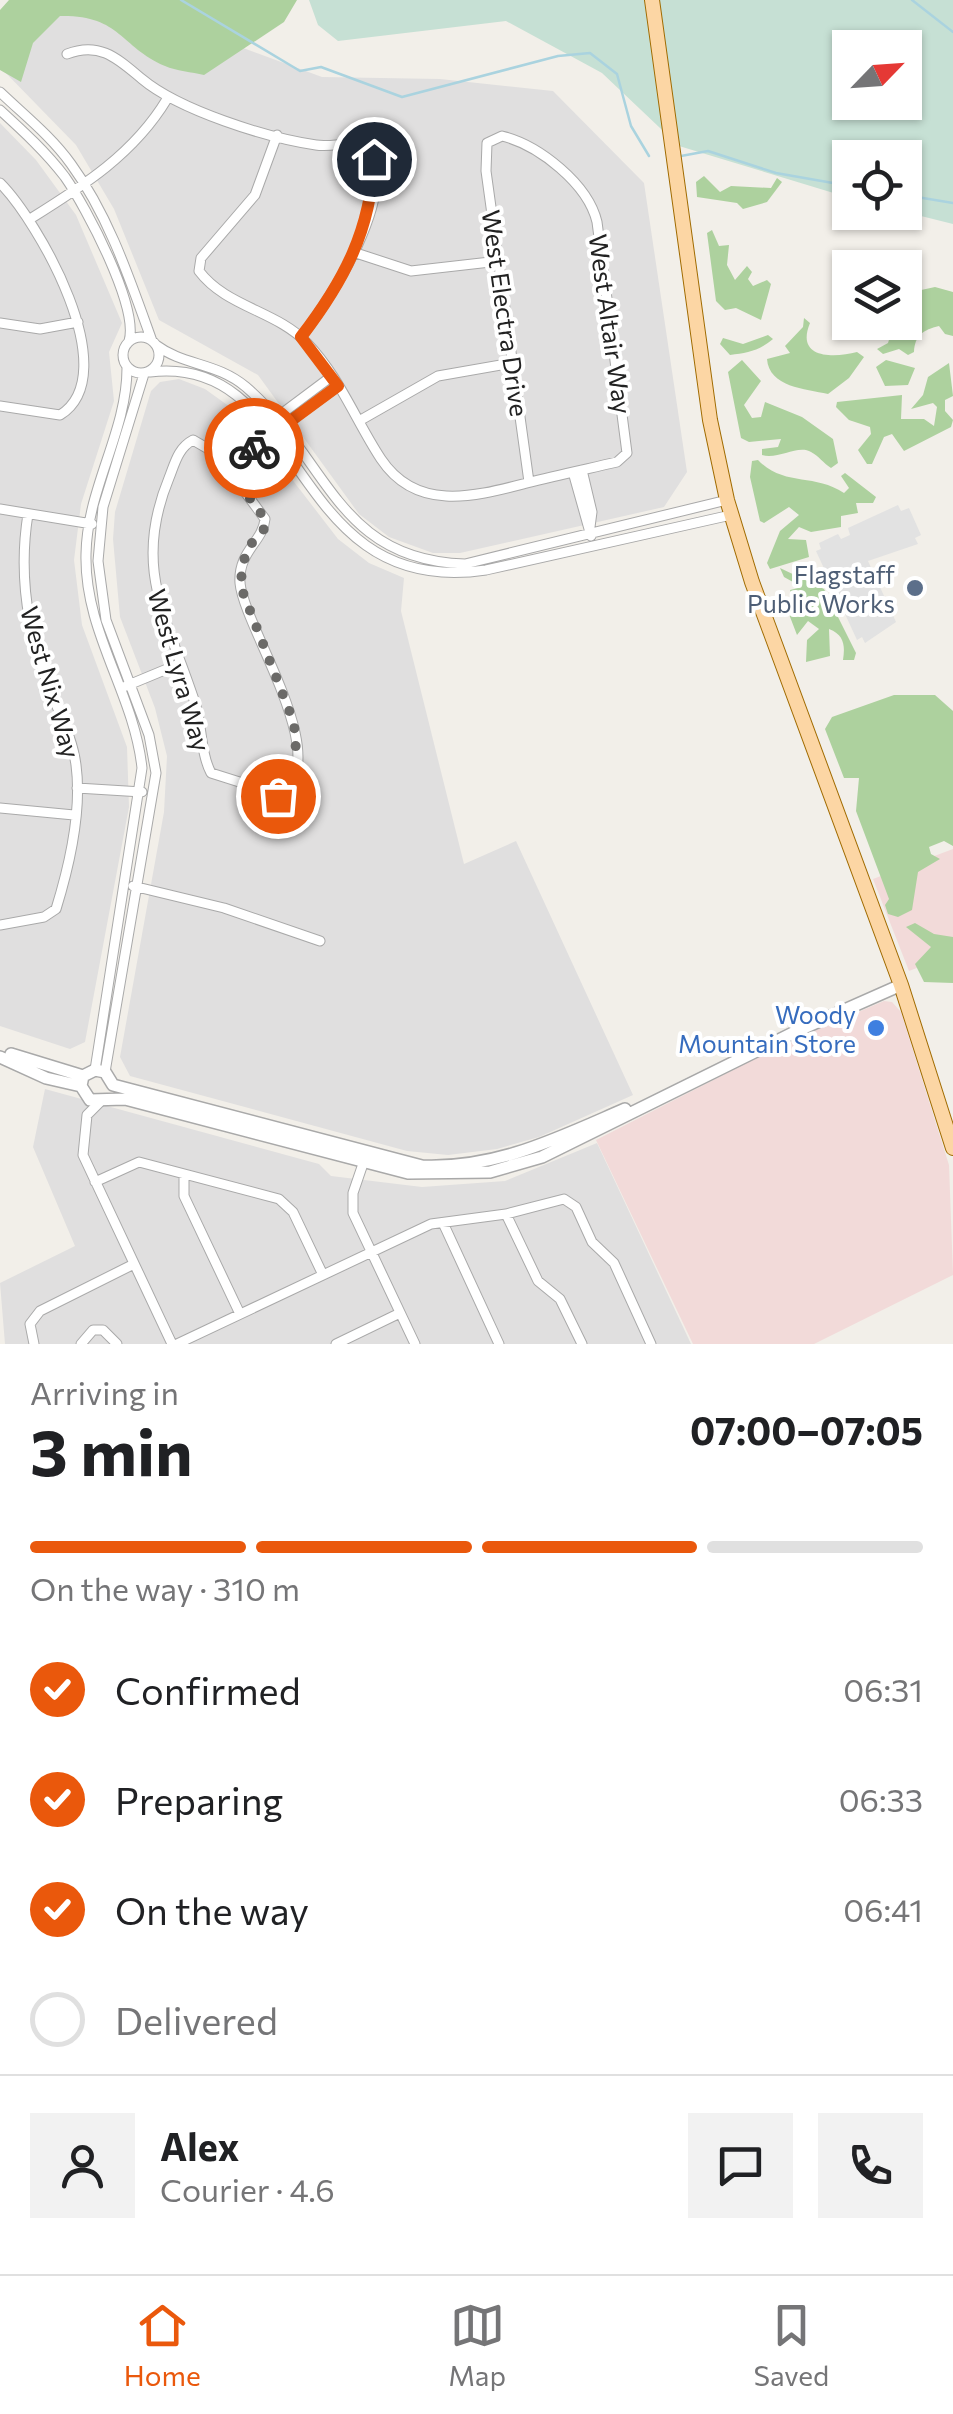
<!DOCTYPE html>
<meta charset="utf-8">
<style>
:root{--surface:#fff;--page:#f2f2f2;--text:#202124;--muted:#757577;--line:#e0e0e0;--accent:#ea580c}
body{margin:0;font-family:Commissioner,sans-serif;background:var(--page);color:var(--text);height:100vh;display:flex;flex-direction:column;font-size:38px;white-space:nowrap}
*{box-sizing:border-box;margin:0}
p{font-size:32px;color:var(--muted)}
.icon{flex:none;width:55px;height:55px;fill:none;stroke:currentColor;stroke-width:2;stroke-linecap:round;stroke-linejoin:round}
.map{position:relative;height:1344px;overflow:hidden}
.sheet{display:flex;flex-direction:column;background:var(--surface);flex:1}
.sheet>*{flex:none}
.needle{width:65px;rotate:65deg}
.buttons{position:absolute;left:832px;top:30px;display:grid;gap:20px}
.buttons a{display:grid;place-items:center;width:90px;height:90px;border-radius:0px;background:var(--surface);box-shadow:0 2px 8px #0004;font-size:50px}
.pin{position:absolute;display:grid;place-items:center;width:85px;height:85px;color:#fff;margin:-42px;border:5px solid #fff;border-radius:50%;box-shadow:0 2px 10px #0007}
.courier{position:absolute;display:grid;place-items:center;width:100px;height:100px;margin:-50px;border:8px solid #ea580c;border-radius:50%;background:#fff;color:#222;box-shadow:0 2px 12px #0007}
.headline em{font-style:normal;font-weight:700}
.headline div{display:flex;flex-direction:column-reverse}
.headline{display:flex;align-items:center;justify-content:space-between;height:170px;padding:0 30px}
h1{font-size:65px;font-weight:700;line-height:75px}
.bar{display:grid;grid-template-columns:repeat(4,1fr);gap:15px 10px;align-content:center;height:120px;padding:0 30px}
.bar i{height:12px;border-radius:8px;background:var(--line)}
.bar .active{background:var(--accent)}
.bar p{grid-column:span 4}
.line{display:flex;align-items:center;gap:25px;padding:0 30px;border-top:2px solid var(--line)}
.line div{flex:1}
.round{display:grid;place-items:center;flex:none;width:105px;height:105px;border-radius:0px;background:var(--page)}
ol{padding:0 30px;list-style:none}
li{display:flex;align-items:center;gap:30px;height:110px}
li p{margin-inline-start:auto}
li .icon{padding:10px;border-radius:50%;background:var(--accent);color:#fff;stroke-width:4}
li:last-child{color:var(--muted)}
li i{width:55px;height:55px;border:5px solid var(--line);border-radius:50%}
.menu{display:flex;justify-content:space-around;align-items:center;height:140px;border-top:2px solid var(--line);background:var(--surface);font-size:28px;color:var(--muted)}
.menu a{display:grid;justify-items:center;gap:5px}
.menu .active{color:var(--accent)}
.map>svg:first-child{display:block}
</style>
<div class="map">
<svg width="953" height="1344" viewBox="0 0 953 1344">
<rect width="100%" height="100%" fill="#f2efe9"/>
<path fill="#e0dfdf" d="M13,0l195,35 114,42 118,2 113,12 91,92 43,289 -23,35 -204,46h-27l-44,-16 -30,-23 -101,-139 -99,-55 -45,-111 -38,-64 -76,-78v-53z
M0,123l36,37 40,55 46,108 -13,29 5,49 -33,103 -7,56 8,65 45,122 2,60 -44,235 -15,7 -70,-23z
M179,379l26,10 39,28 94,122 31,24 35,15 -3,33 63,253 52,-23 117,254 -94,42 -42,12 -49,6 -41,-4 -277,-75 -10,-19 44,-245 3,-56 -12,-48 -35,-91 -7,-78 2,-27 36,-121 9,-9z
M45,1089l274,75 12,12 91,11 83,-6 92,-38 94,201h-686l-5,-61 75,-37 -42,-99z"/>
<path fill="#f2dad9" d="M953,849v105l-44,17 -36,-92z
M884,1001l8,1 9,10 48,153 4,110 -139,69h-121l-97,-204 190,-97z"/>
<path fill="#add19e" d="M9,0h288l-13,22 -80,53c-12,-3 -28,-4 -39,-9 -46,-20 -44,-51 -105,-50l-27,27 -12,39 -21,-12v-60z
M704,176l16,16 11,-6 40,2 6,-10 5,4 -15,20 -24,7 -6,-6 -40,-6 -1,-15z
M712,230l7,16 10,-1 -2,20 8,15 12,-14 5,6 -4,7 5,7 14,-6 4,4 -10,36 -25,-12 -11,2 -9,-9 -9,-68z
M935,287l18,5v44l-8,-2 -6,-8c-16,4 -24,9 -25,26l-6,3 -9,-6 -16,5 -6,-5 11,-6 3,-10 14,-11v-17l7,-13z
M804,318l6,5c-15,36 24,35 47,29l7,5 -15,21 -21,16c-23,-5 -59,-7 -61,-35l23,-6 -5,-7 18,-19z
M768,335l5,4c-14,12 -26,14 -43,16l-10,-11 3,-6 20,6z
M742,360l19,21 -17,24 8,13 9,-1 4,-15 37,15 31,22 5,24 -7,5c-8,-5 -12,-12 -20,-16 -13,-8 -33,8 -49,3v-6l16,-2 3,-8 -32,3 -8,-4 -13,-66z
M886,360l29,8 -7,17 -23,1 -9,-19z
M949,363l4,33 -8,4v11l8,9 -2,7 -47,24 -12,-17 -8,3 -12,27h-5l-9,-14 13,-16 -1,-7 -21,-7 -13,-13 1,-5 65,-7 -1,24h23l10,7 3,-19 -4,-4 -22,6 12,-14 5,-18z
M758,460c26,27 56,13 86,33l5,-5 -8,-12 4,-3 31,24 -3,6h-17l2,10 -17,3v11l-30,5 -12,-5 -11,12 18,1 3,17 -39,12 -3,-6 13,-32 19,-16 -10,-8 -25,16 -4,-2 -10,-44 2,-16z
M780,568l44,21 32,64 -2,7h-11c2,-13 2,-25 -14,-31l1,27 -24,6 1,-22 12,-11 -11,-8 -11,14 -10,-26 7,-7 -4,-12 12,-3 -18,-10z
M894,695h41l18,16v135l-9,-5 -15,6 2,7 9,5 -22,13 -6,38 -14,7 -10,-3 -3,-9 4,-6 -33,-88 3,-33h-15l-19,-49 7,-12z
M915,923l19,11 19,3v46l-29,-1 -9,-18 16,-17 -25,-20z"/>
<path fill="#c6e0d4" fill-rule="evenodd" d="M309,0h644v224l-48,-12v-54h-55v40l-171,-52 -77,-73 -96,-52 -168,20 -20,-16zM850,48h55v54h-55z"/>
<path fill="#e2e2e2" d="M898,505l3,6 8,-3 12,27 -6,3 3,6 -50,17 28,61 -31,21 -3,-6 -5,3 -41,-89 5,-2 -2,-6 19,-9 3,5 9,-4 -2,-7z"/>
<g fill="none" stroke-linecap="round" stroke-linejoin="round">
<path stroke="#aad3df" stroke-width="2.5" d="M181,0l119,71 21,-4 81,30 156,-41 32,-3 27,21 14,52 18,30
M912,0l41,32
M681,156l27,-5 68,22 74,13
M905,195l48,8"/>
<g stroke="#a9a9a9" stroke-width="11">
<path id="minor" d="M67,54c33,-13 51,5 75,25 37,31 125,59 174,66 17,3 38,-6 53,2 30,48 -39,153 -68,190
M0,92c24,23 51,44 71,72 38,52 59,116 81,177
M0,110c23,21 46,42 65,67 21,30 74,130 64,164
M277,135l-22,60 -54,63 -2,13c27,36 78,40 108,72 32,33 49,78 74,116 36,54 95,37 146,24 30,-8 60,-14 90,-21l10,-9 -30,-231c-9,-38 -58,-77 -95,-86l-15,7 -1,28 43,311
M0,183c38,38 126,191 60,232l-60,-9
M30,219c53,-33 104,-65 137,-120
M356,253l55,18 88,-10
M0,323l40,6 38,-7
M123 355a18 18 0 1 1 36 0a18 18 0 1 1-36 0Z
M156,345c28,21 60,17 90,42 82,71 90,173 219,177l262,-64
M150,372c158,-19 136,228 336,198l245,-55
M359,421l79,-45 74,-13
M193,440l24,14 48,65c-2,23 -27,32 -25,64 4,45 96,177 40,212l-69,-22c-10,-19 -9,-45 -15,-67 -27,-85 -65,-136 -27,-228 6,-15 9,-30 24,-38z
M221,459l111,-83
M227,467l111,-81
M582,470l10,42 -2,15
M573,472l18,64
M0,509l92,15
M126,686l53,-22
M77,788l65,4
M0,808l74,7
M133,886l91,22 96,33
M0,925l44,-8 12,-8c13,-42 26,-99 20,-144 -4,-31 -20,-57 -30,-86 -20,-54 -27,-109 -18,-165
M95,1070l47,-302c-8,-75 -58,-136 -56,-214 1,-66 41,-122 41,-186
M105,1072l51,-299 -7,-38 -43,-115 -8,-59 5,-54 41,-133
M101,1101l-14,14 -4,40 89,189
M365,1158l-12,35v20l62,131
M184,1174v22l56,118
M95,1182l44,-20 140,37 14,13 30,63
M506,1214l32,67 22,18 22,45
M444,1225l55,119
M34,1344l-4,-20 10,-13 94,-47
M81,1344l12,-14h10l14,14
M177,1344l254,-120 75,-10 58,-15 12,8 16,35 22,21 37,81
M336,1344l64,-31"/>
</g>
<g stroke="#a9a9a9" stroke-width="14">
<path id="tertiary" d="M11,1054l72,22
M0,1057l46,21 35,8
M113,1085l-8,-13 -10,-2 -12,6 -2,10 9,14 35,-1 283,74 82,-1 52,-15 255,-126 104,-46
M113,1085l309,81c75,3 136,-28 203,-57"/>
</g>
<g stroke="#a06b00" stroke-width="16">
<path id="primary" d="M652,0l58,420 17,80 25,82 149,403 52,163"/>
</g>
<use href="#minor" stroke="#fff" stroke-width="9"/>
<use href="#tertiary" stroke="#fff" stroke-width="11"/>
<use href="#primary" stroke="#fcd6a4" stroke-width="14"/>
</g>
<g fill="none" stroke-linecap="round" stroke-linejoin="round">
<path stroke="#6b6a68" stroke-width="10" stroke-dasharray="0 18" d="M254,448l-27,19 38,52 -1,10 -18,21 -6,35 54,138 2,28 -4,32 -14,13"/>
<path stroke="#ea580c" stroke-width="12" d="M254,448l84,-62 -37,-49c43,-56 70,-107 73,-178"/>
</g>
<circle fill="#5c6f8a" stroke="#fff" stroke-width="4" cx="915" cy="588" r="10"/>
<circle fill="#3f7fe0" stroke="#fff" stroke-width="4" cx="876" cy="1028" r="10"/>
<g text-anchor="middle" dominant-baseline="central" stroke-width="8" stroke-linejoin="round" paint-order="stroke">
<g font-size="25" fill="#222" stroke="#fff">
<text transform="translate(506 313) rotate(82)">West Electra Drive</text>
<text transform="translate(611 324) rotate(82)">West Altair Way</text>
<text transform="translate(180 670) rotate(74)">West Lyra Way</text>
<text transform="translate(51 682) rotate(74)">West Nix Way</text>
</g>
<g font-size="25" fill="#4e5e75" stroke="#fff" text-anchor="end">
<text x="895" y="574">Flagstaff<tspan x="895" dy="29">Public Works</tspan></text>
</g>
<g font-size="25" fill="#366cbe" stroke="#fff" text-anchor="end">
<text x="856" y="1014">Woody<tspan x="856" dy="29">Mountain Store</tspan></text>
</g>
</g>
</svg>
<div class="buttons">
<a><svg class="needle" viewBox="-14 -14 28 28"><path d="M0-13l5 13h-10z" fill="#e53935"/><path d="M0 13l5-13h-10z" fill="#757577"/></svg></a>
<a><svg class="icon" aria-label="locate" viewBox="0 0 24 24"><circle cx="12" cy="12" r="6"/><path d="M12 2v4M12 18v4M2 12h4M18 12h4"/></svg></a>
<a><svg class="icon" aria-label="layers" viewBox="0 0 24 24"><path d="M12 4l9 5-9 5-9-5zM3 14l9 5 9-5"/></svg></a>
</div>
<div class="pin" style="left:278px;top:796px;background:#ea580c"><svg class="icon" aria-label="bag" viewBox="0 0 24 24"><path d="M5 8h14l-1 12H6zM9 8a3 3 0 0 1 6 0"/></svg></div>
<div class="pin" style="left:374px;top:159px;background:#1f2937"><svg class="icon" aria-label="home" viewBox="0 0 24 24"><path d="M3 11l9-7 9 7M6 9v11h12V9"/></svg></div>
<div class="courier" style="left:254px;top:448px"><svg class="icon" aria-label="bike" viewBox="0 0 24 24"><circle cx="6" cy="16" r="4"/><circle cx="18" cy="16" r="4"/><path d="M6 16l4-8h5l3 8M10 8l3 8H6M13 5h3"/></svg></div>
</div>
<section class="sheet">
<div class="headline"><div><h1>3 min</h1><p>Arriving in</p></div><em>07:00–07:05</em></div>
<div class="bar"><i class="active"></i><i class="active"></i><i class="active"></i><i></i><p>On the way · 310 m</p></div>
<ol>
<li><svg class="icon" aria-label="check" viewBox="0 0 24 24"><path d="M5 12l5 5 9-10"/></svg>Confirmed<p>06:31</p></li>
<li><svg class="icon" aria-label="check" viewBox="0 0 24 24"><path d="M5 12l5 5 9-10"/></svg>Preparing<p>06:33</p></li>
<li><svg class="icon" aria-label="check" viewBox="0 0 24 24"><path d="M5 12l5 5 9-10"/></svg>On the way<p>06:41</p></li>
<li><i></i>Delivered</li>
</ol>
<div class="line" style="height:180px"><a class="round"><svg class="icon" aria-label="person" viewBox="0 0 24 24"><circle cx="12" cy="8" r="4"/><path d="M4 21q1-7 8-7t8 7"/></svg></a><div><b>Alex</b><p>Courier · 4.6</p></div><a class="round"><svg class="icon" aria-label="chat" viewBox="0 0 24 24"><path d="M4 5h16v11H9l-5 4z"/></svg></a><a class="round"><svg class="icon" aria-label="phone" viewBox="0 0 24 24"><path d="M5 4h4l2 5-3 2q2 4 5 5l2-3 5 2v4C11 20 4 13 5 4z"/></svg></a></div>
</section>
<nav class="menu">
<a class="active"><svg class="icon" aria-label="home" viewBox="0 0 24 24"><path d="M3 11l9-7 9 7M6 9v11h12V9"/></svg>Home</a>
<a><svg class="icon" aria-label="map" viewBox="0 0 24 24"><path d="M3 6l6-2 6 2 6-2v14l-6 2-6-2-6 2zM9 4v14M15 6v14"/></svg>Map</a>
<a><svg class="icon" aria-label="saved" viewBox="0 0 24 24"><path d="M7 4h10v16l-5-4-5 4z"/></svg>Saved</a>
</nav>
